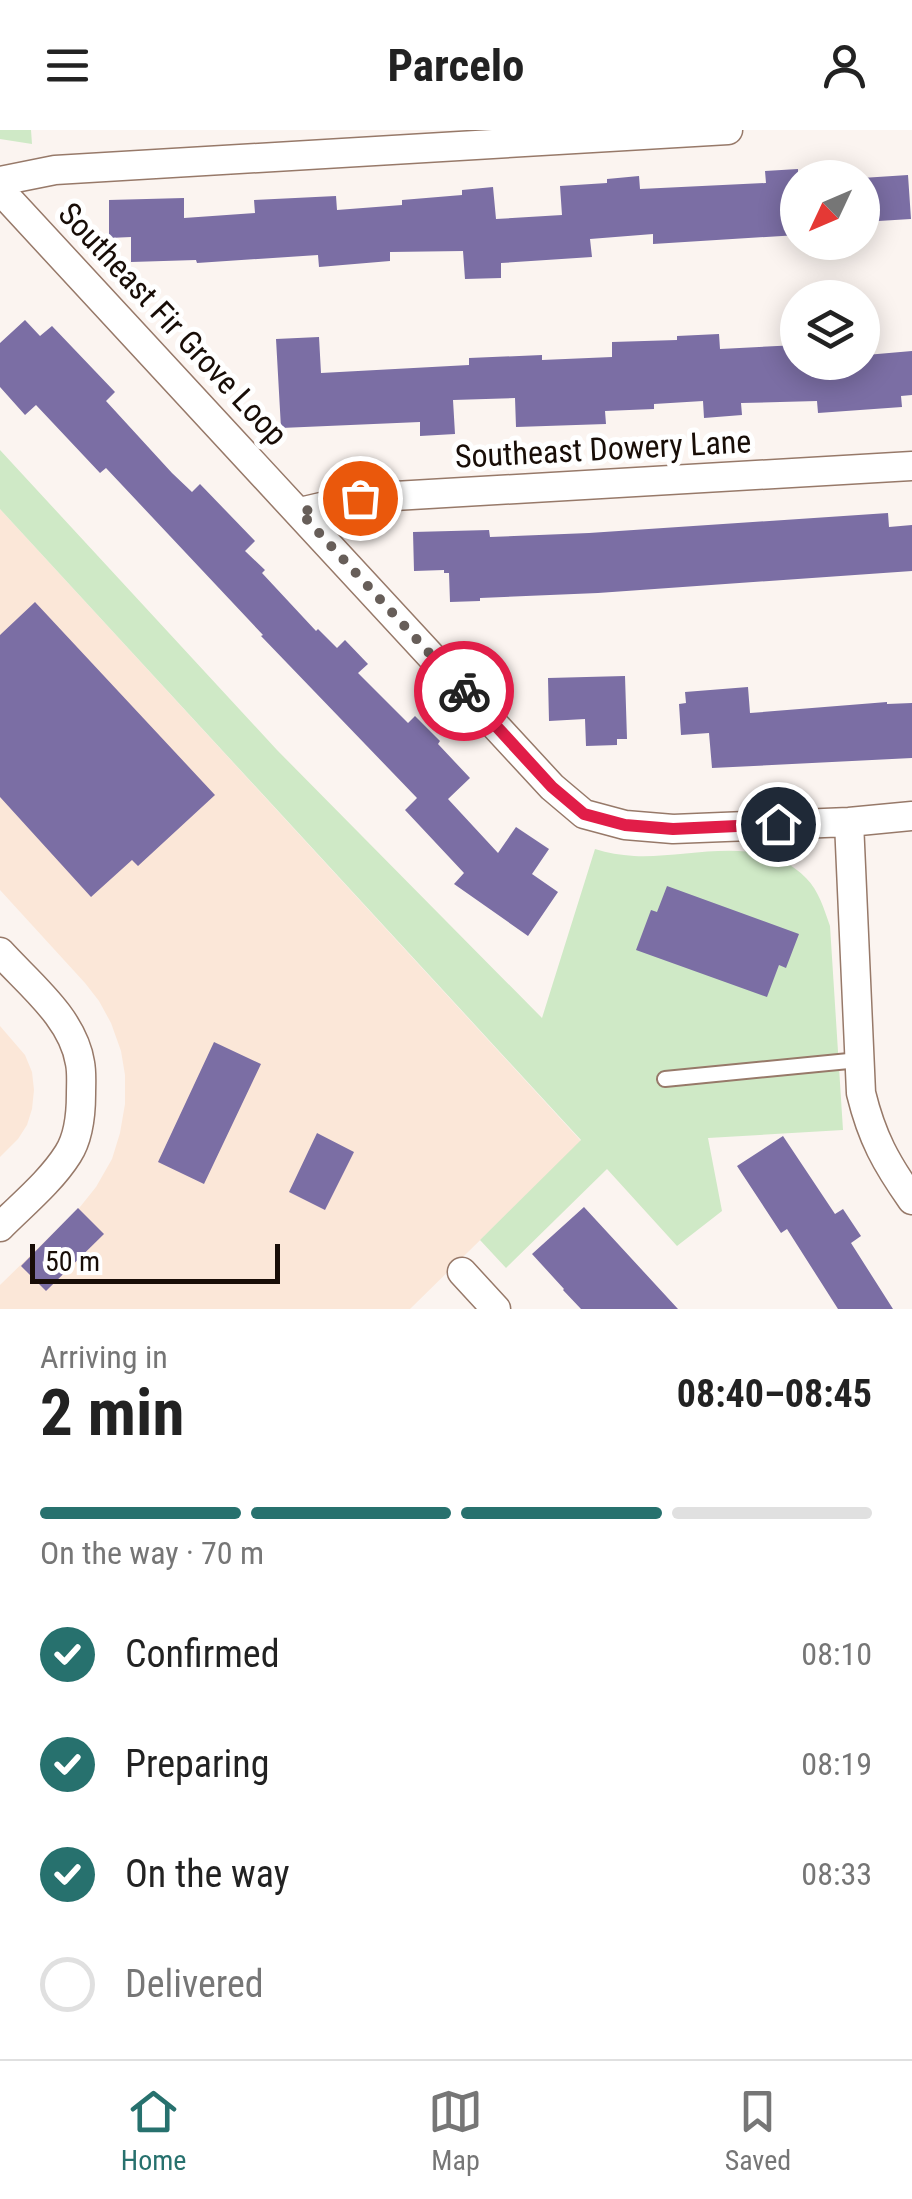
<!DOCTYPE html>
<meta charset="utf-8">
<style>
:root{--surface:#fff;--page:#f2f2f2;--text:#222;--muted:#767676;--line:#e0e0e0;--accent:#27716e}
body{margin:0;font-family:"Roboto Condensed",sans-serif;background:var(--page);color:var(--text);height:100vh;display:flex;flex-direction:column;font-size:38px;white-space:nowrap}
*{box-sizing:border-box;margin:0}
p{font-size:32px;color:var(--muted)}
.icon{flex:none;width:55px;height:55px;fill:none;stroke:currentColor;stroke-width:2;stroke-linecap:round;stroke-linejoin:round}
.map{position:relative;height:1179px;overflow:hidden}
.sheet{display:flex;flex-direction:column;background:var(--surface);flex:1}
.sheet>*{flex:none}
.needle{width:65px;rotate:226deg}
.fabs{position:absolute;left:780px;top:30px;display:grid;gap:20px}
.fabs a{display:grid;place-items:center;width:100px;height:100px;border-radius:50%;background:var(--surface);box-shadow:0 5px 25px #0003;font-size:50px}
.scale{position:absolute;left:30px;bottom:25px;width:250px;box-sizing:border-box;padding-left:10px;border:5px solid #180d07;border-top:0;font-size:28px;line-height:35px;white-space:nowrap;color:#180d07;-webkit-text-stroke:8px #fff;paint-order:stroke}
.pin{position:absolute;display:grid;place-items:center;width:85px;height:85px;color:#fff;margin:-42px;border:5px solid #fff;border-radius:50%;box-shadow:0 2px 10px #0007}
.courier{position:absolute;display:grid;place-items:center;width:100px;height:100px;margin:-50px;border:8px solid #e11d48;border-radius:50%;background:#fff;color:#222;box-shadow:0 2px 12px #0007}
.head em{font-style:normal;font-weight:700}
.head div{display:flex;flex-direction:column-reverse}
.head{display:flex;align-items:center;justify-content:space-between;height:170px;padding:0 40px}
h1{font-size:65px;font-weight:700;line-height:75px}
.bar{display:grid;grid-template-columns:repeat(4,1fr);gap:15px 10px;align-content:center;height:120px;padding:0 40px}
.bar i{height:12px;border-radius:8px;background:var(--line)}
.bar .selected{background:var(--accent)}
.bar p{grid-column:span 4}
ol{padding:0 40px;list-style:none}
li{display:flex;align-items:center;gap:30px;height:110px}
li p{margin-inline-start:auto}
li .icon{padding:10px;border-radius:50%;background:var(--accent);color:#fff;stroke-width:4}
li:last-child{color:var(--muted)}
li i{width:55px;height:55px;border:5px solid var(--line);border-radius:50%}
header{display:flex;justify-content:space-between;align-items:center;height:130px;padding:0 40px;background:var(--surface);font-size:45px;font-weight:700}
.tabs{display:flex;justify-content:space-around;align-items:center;height:140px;border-top:2px solid var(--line);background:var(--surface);font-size:28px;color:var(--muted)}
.tabs a{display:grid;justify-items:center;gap:5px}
.tabs .selected{color:var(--accent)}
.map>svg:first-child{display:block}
</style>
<header><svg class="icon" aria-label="menu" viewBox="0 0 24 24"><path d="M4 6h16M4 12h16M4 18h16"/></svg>Parcelo<svg class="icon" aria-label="person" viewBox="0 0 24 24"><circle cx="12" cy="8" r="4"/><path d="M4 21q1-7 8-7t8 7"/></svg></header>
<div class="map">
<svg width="912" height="1179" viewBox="0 0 912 1179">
<rect width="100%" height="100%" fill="#fbf4f0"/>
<path fill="#fbe7d8" d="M0,379l581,632 -171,168h-410v-24l80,-78 16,-20 16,-28 8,-26 5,-29v-29l-4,-24 -10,-28 -12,-22 -14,-18 -85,-93z
M0,896l25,29 7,17 2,18 -2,19 -5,16 -9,14 -18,18z"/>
<path fill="#cfe9c6" d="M0,0h31l1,14 -32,-5z
M0,320l277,300 265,268 53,-169c13,4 25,6 39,7 56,3 127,-24 172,22 13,13 18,31 24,48l13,204 -135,8 14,73 -45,35 -70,-77 -101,99 -26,-28 101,-100 -581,-631z"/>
<path fill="#7b6ea4" d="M798,39v66l-145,9v-10l-63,5 2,18 -91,6v15l-36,1 -2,-28 -73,1v9l-71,6 -1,-12 -121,8 -1,-3 -65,2v-25l-22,1v-38l75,-2v20l71,-5 -1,-13 82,-4 1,14 65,-5v-5l60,-5v-5l31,-3 3,32 66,-4 -2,-29 47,-3v-4l32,-3 1,13 126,-6 -1,-12z
M908,45l3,44 -49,3v-44z
M25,190l15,16 12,-10 63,66 -9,9 66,72 20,19 8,-8 55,57 -10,10 20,19 -3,3 54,58 2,-2 19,19 8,-8 23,24 -10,9 50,50 7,-7 25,25 -2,3 32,34 -22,21 50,54 18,-26 33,22 -17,25 26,18 -30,44 -74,-52 10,-11 -59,-63 12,-12 -156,-162 2,-1 -157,-167 -6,5 -64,-68 -11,10 -25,-28v-44z
M719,204l1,15 78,-4v17h68v-7l46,-4v44l-11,1 1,11 -84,6 -1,-12 -76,2 1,12 -38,3 -1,-17 -49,3v5l-49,2 1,13 -90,3 -1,-29 -62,2 2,34 -35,2v-14l-139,6 -5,-89 43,-2 2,36 148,-8v-7l73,-3v5l70,-3v-15l65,-2v-4z
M888,383l1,14 23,-2v46l-314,22 -118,5v3l-30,1 -1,-29h-5v-3l-30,1 -1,-39 76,-2 1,7 99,-4z
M35,472l180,193 -77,71 -6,-6 -41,37 -91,-100v-162z
M625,546l2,63h-10v6l-31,1 -1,-27 -36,2 -1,-43z
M748,557l2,26 137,-11v2l25,-1v55l-200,10 -3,-35 -28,2 -2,-31 7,-1 -1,-11z
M667,756l132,48 -13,34 -7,-3 -12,32 -131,-47 15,-40 6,2z
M214,912l47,22 -57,120 -46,-22z
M317,1003l37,19 -29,58 -36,-18z
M783,1006l52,78 8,-5 18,27 -10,7 42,66h-55l-51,-80 -6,4 -44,-67z
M584,1077l94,102h-97l-18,-19 1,-1 -32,-35z
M78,1078l26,26 -58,57 -25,-25z"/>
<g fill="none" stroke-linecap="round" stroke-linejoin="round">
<g stroke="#977969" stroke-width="18">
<path id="lane" d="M665,949l194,-19"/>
</g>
<g stroke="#977969" stroke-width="31">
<path id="street" d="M0,51l55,-11 673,-40
M0,60l552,597 32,27 41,11 48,4 176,-7 63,-6
M300,382l60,-14 552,-32
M849,692l12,271c11,45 25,70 51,107
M0,822c29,32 73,66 80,111 2,10 1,21 1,31 0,19 -2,43 -13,60 -17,27 -45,50 -68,73
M462,1142l34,37"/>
</g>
<use href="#lane" stroke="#fff" stroke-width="14"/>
<use href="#street" stroke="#fff" stroke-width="28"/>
</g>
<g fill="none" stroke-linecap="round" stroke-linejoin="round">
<path stroke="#675e59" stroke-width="10" stroke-dasharray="0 18" d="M360,368l-60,14 164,179"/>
<path stroke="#e11d48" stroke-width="12" d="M464,561l88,96 32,27 41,11 48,4 105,-5"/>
</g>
<g text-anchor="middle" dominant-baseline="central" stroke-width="10" stroke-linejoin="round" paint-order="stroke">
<g font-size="32" fill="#180d07" stroke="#fff">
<text transform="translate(173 194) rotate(47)">Southeast Fir Grove Loop</text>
<text transform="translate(603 319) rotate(-3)">Southeast Dowery Lane</text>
</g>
</g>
</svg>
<div class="fabs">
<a><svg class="needle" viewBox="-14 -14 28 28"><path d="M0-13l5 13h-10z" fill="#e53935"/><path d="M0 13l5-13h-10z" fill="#767676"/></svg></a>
<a><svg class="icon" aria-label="layers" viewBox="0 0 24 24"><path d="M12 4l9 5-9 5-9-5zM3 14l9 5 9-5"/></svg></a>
</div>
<div class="scale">50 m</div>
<div class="pin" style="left:360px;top:368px;background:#ea580c"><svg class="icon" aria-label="bag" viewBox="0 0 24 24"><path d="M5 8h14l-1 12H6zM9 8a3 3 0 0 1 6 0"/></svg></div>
<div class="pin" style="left:778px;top:694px;background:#1f2937"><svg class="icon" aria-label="home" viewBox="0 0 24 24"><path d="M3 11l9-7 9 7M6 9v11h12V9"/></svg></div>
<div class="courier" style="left:464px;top:561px"><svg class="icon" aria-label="bike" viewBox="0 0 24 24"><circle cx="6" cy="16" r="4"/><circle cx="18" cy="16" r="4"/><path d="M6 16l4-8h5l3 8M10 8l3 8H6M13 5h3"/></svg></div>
</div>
<section class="sheet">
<div class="head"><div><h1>2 min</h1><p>Arriving in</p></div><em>08:40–08:45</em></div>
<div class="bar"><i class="selected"></i><i class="selected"></i><i class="selected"></i><i></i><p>On the way · 70 m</p></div>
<ol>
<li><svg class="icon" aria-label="check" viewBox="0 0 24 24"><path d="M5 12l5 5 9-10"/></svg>Confirmed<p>08:10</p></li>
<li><svg class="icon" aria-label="check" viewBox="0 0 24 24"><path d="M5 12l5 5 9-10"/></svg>Preparing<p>08:19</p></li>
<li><svg class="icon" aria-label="check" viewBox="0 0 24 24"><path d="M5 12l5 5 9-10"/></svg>On the way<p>08:33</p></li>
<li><i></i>Delivered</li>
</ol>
</section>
<nav class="tabs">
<a class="selected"><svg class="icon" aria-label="home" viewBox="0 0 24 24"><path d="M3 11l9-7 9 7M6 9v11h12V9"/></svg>Home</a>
<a><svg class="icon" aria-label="map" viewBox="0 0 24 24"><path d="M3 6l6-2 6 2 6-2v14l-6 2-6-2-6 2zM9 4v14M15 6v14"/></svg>Map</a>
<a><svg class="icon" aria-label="saved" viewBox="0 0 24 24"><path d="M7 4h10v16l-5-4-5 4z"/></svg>Saved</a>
</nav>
